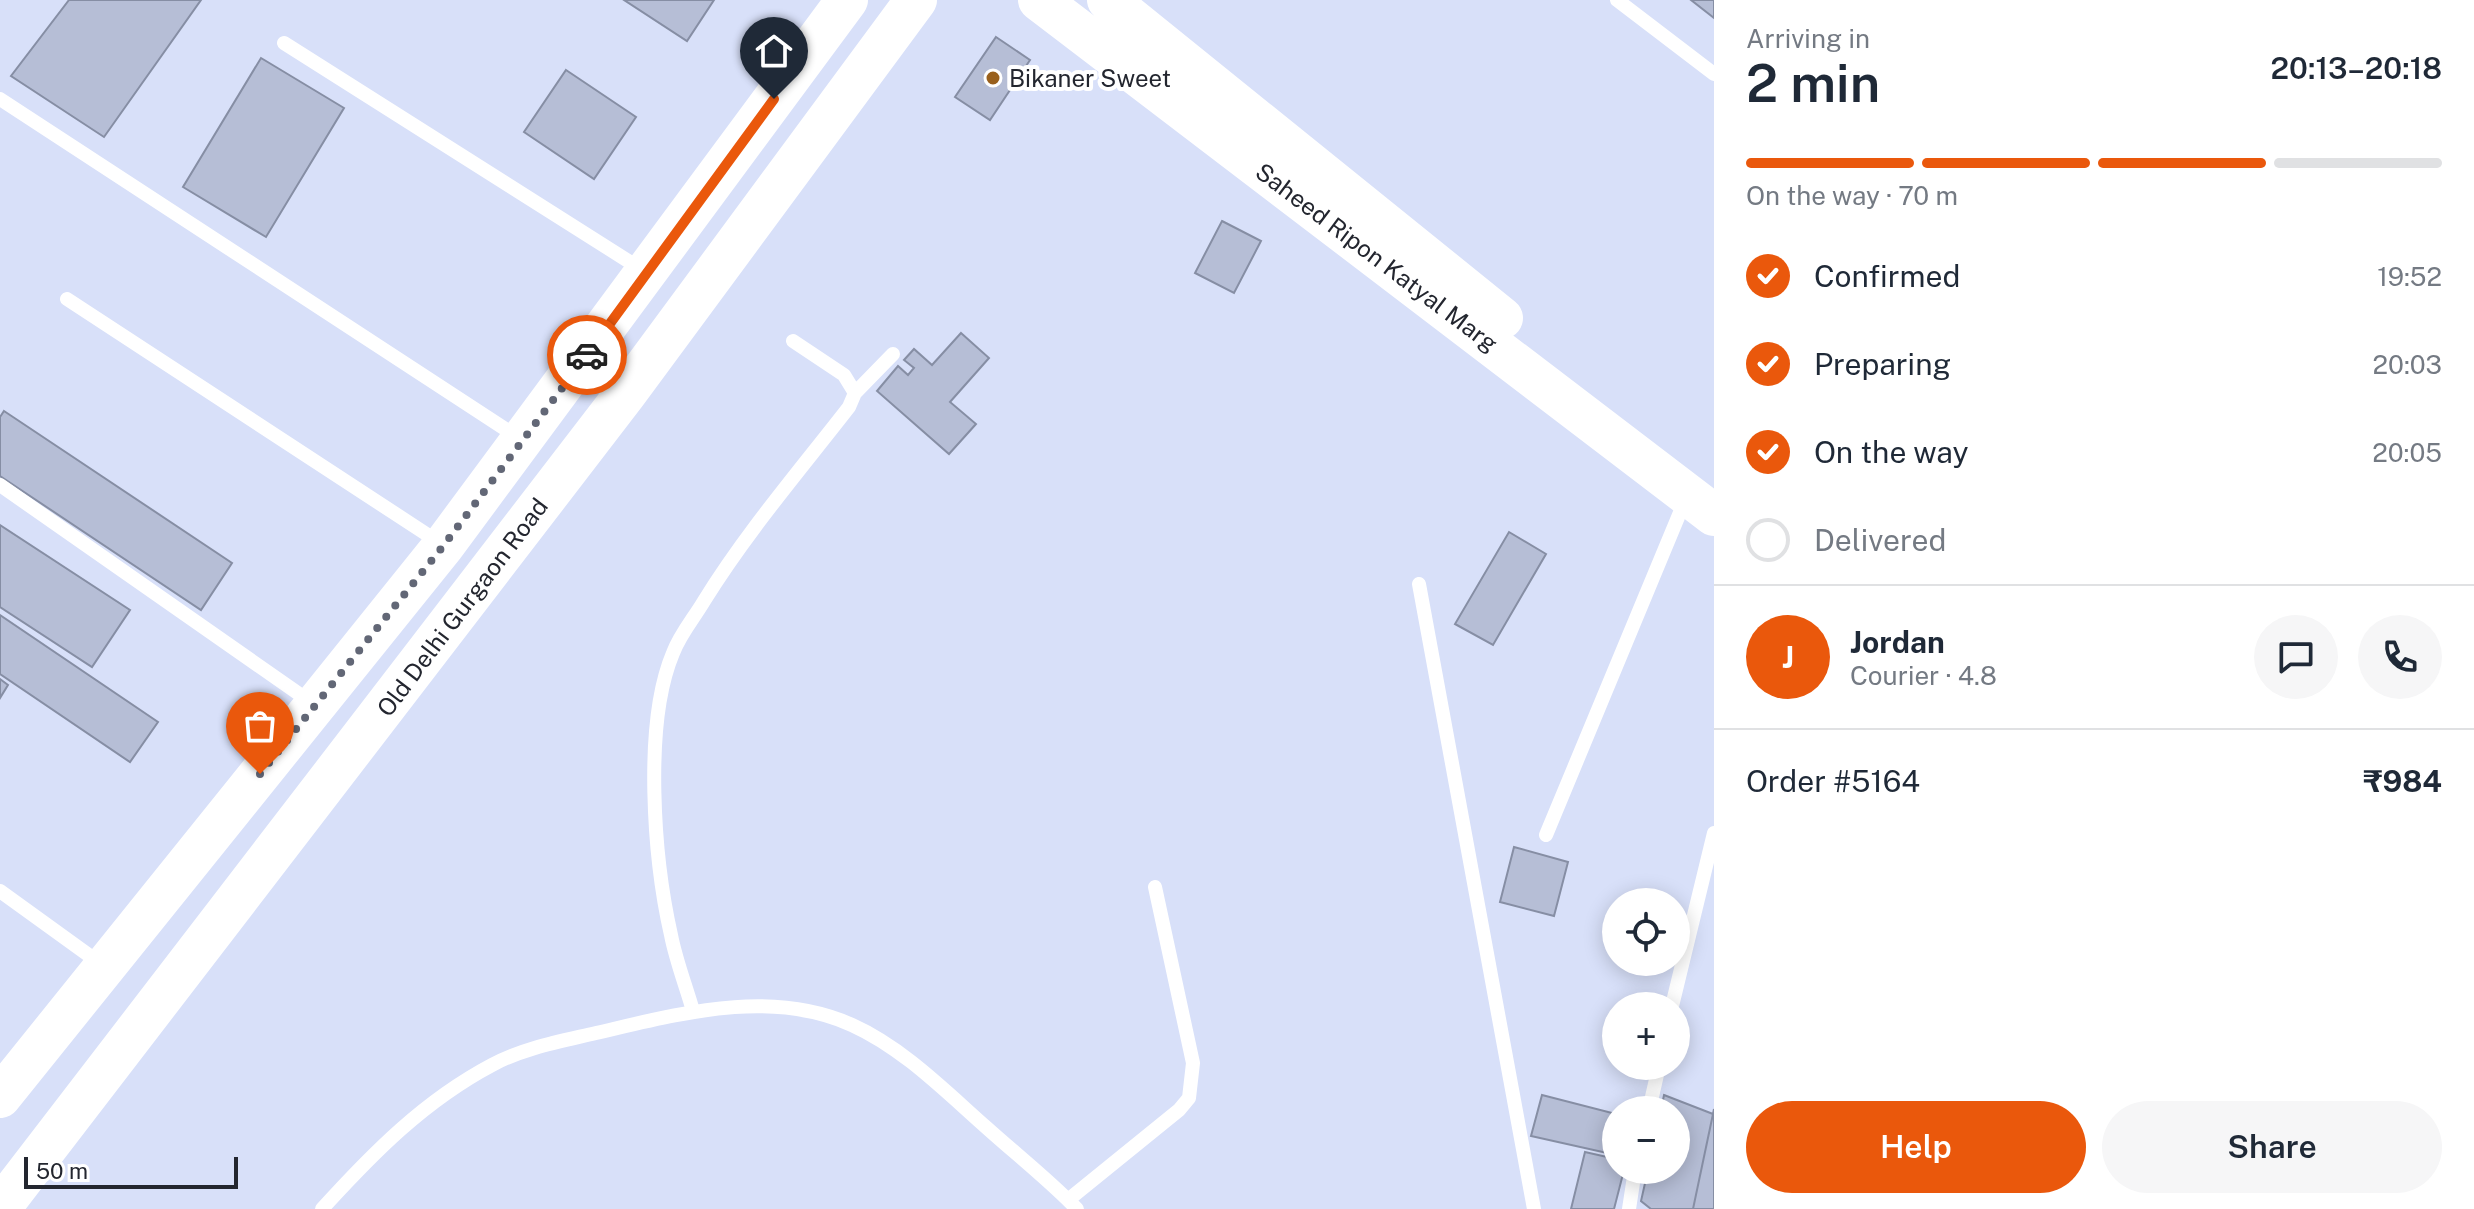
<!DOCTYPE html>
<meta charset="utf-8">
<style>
:root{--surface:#fff;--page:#f6f6f7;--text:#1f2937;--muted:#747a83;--line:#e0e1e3;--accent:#ea580c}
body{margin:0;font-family:"Public Sans",sans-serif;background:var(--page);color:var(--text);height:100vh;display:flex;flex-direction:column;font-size:30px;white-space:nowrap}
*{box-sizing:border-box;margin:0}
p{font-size:26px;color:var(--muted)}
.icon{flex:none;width:44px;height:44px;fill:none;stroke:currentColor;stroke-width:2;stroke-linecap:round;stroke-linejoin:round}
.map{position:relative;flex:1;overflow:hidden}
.panel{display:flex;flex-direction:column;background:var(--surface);width:760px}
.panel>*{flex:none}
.tools{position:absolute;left:1602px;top:888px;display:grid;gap:16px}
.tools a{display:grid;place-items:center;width:88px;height:88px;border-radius:50%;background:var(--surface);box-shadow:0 4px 20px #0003;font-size:40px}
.scale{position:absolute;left:24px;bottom:20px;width:214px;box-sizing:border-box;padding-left:8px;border:4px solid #23262f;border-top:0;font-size:22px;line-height:28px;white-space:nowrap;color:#23262f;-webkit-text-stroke:6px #fff;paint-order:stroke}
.pin{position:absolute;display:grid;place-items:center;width:68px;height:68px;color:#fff;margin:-82px -34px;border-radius:50% 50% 50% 0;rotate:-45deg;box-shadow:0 0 8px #0007}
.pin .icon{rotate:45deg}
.courier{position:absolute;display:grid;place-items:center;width:80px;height:80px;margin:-40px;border:6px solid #ea580c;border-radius:50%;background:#fff;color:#222;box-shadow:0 2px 10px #0007}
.overview em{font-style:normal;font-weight:600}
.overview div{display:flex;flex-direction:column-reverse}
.overview{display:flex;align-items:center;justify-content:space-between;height:136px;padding:0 32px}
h1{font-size:52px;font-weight:600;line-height:60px}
.bar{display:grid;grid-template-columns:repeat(4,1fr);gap:12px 8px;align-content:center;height:96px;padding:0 32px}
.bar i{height:10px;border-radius:6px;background:var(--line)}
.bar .on{background:var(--accent)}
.bar p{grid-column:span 4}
.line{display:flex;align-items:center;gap:20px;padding:0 32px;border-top:2px solid var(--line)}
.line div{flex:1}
.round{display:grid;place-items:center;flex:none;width:84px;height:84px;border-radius:42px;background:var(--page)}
ol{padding:0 32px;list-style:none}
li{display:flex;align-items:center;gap:24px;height:88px}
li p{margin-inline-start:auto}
li .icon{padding:8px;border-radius:50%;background:var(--accent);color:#fff;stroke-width:4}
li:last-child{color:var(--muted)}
li i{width:44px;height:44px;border:4px solid var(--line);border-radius:50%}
.cta{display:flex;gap:16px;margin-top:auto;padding:16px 32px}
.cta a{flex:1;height:92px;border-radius:48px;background:var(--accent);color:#fff;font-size:32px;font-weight:600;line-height:92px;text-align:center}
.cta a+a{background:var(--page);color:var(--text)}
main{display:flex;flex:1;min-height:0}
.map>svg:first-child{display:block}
</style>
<main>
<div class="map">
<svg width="1714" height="1209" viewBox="0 0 1714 1209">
<rect width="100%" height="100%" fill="#d8e0f9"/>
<path fill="#b6bed6" stroke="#868ea4" stroke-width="2" d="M69,0h132l-97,137 -93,-61z
M624,0h90l-27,41z
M1691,0h23v18z
M996,37l34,23 -40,60 -35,-23z
M261,58l83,50 -78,129 -83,-50z
M566,70l70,47 -42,62 -70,-47z
M1222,221l39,20 -27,52 -39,-20z
M961,333l28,25 -39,44 26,22 -27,30 -72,-63 21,-25 10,9 6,-7 -10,-8 10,-11 18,16z
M4,411l228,152 -31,47 -201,-134v-59z
M0,525l130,85 -38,57 -92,-60z
M1509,532l37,22 -53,91 -38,-21z
M0,615l158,107 -28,40 -130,-88z
M0,679l8,6 -8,13z
M1514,847l54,15 -14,54 -54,-14z
M1542,1095l74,19v41l-85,-19z
M1664,1095l49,19 -20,95h-42l-10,-8 7,-31h28v-60h-15z
M1714,1109v100h-21l20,-95z
M1585,1152l31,7v11h8l-10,39h-43z"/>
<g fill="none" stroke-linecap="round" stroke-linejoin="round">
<path stroke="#fff" stroke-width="14" d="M1617,0l97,74
M284,43l360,228
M0,99l519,339
M67,299l373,244
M855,393l38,-39
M0,485l312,218
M1419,584l115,625
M1546,835l140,-337
M0,891l101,73
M1672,1006l42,-173
M693,1011c-7,-25 -17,-50 -22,-76 -17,-75 -28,-211 2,-282 7,-19 21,-35 31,-52 42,-68 96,-131 145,-194l6,-14 -11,-18 -51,-34
M1649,1110l10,-44
M1068,1200l111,-90 10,-12 4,-35 -38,-176
M322,1209c51,-56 102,-108 170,-144 31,-17 70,-24 104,-32 83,-19 174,-45 256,-8 51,23 93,66 135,103 30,27 62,52 90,81
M1629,1209l6,-39"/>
<path stroke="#fff" stroke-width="42" d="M1039,0l675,515
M1108,0l394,318
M0,1097l444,-552 403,-545
M0,1208l626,-815 290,-393"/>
</g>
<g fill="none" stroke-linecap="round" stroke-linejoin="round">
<path stroke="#626776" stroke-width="8" stroke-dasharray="0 14.4" d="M260,774l184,-229 143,-190"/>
<path stroke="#ea580c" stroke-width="10" d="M587,355l187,-256"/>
</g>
<circle fill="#99601d" stroke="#fff" stroke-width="3" cx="993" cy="78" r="8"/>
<g text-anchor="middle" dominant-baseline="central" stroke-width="8" stroke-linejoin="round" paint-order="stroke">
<g font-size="24" fill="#23262f" stroke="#fff" text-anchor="start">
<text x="1009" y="78">Bikaner Sweet</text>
</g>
<g font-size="24" fill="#23262f" stroke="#fff">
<text transform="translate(1377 257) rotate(37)">Saheed Ripon Katyal Marg</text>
<text transform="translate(462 607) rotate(-53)">Old Delhi Gurgaon Road</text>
</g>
</g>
</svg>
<div class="tools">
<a><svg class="icon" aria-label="locate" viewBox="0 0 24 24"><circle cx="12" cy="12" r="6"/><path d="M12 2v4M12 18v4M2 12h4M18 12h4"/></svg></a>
<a>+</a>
<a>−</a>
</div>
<div class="scale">50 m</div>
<div class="pin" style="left:260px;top:774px;background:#ea580c"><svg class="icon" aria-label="bag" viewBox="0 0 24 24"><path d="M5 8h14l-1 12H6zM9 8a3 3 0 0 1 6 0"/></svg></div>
<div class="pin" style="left:774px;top:99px;background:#1f2937"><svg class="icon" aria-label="home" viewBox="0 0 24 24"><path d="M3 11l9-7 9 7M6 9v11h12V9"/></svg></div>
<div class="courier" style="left:587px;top:355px"><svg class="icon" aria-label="car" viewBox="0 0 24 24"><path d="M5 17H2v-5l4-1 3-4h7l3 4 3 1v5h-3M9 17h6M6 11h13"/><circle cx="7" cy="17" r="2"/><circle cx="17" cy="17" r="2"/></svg></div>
</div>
<section class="panel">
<div class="overview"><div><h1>2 min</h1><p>Arriving in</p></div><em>20:13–20:18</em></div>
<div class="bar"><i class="on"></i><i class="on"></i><i class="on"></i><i></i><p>On the way · 70 m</p></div>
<ol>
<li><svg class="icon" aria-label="check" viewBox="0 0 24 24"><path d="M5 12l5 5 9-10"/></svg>Confirmed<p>19:52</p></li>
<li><svg class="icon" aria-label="check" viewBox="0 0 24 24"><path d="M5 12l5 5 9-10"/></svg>Preparing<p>20:03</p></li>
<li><svg class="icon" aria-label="check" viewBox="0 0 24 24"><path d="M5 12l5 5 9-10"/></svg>On the way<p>20:05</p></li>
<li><i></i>Delivered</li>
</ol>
<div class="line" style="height:144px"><b class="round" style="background:var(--accent);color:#fff">J</b><div><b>Jordan</b><p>Courier · 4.8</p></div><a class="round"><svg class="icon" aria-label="chat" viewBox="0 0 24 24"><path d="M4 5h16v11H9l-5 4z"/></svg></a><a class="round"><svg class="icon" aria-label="phone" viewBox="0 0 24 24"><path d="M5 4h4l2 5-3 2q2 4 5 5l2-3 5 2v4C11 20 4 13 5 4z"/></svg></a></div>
<div class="line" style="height:104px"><div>Order #5164</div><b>₹984</b></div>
<div class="cta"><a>Help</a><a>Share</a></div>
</section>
</main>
